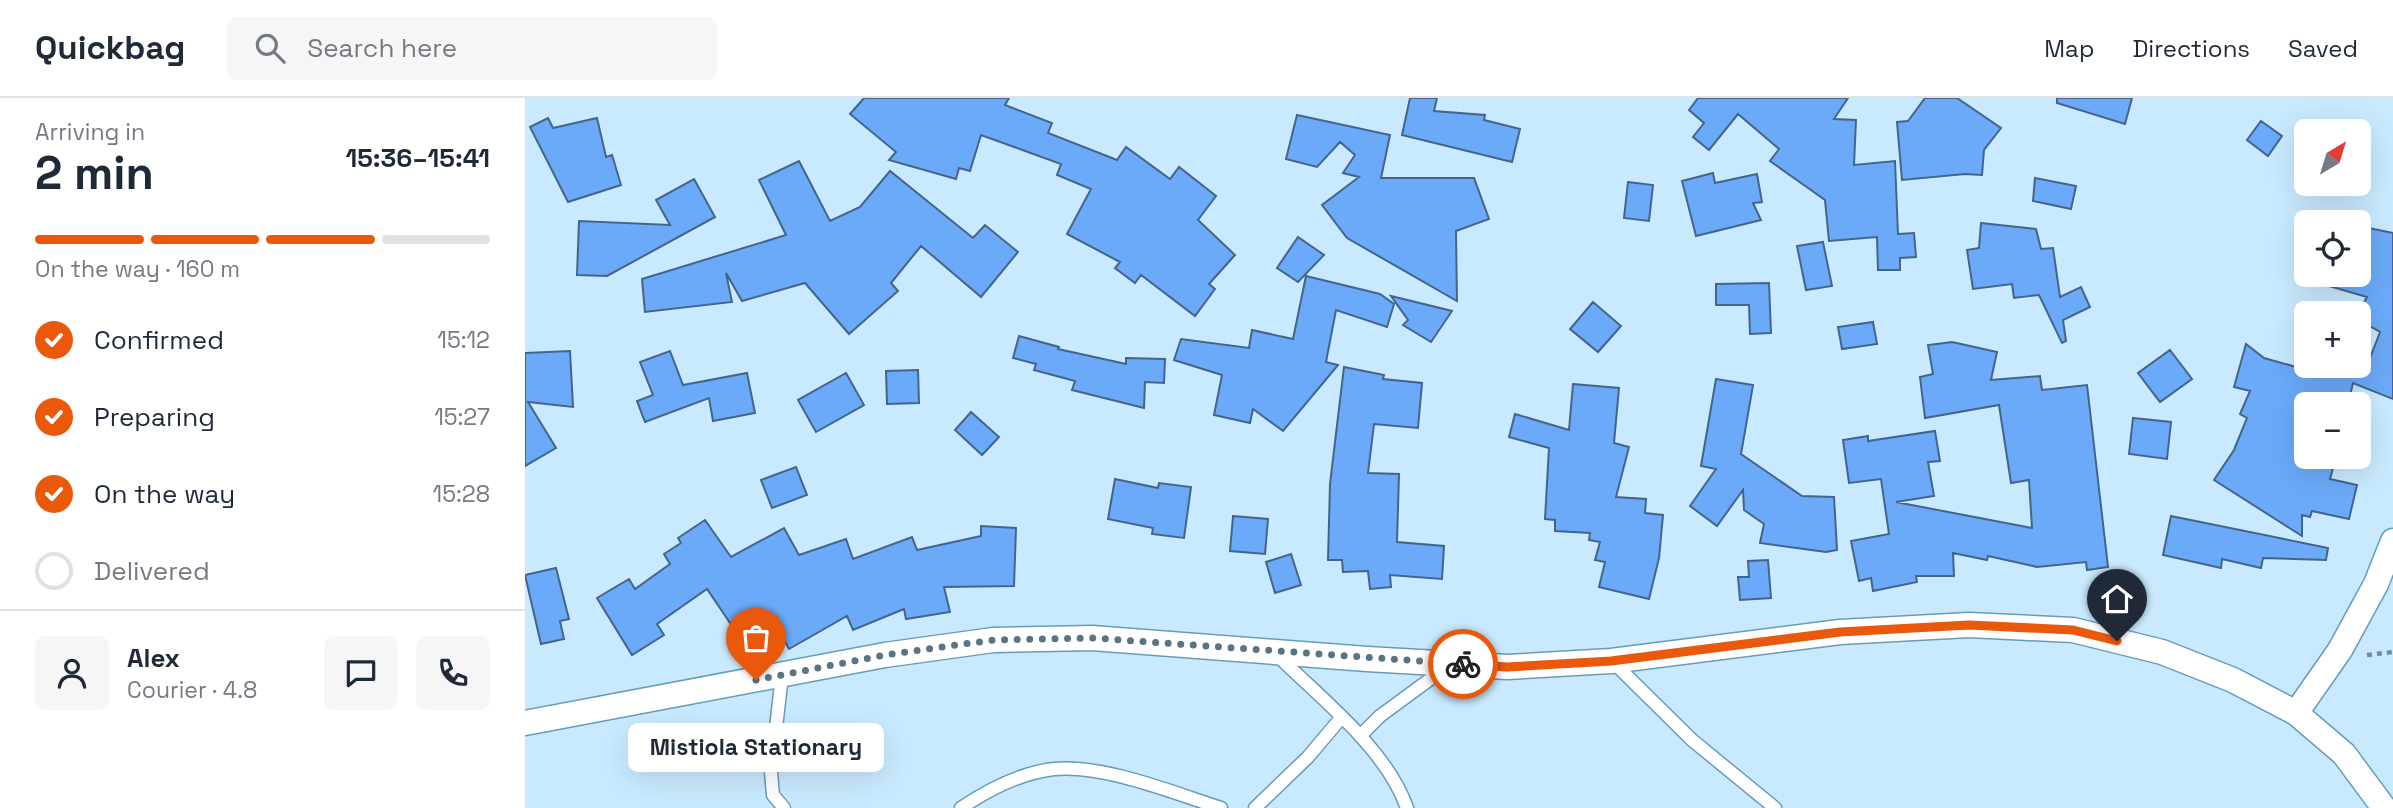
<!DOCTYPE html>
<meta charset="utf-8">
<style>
:root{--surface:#fff;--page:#f6f6f7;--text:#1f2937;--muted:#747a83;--line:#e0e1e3;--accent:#ea580c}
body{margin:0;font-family:"Space Grotesk",sans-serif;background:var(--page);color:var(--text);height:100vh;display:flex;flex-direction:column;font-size:26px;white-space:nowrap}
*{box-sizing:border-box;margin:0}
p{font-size:23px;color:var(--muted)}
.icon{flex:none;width:38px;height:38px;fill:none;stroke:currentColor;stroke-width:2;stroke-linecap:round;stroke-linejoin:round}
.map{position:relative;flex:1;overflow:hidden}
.drawer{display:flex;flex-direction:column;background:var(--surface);width:525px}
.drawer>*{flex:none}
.needle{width:46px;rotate:38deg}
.buttons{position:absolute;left:1769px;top:21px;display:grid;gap:14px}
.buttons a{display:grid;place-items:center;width:77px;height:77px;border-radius:10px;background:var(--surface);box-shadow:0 7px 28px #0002;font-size:35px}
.pin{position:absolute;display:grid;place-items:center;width:60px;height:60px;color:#fff;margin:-72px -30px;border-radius:50% 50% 50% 0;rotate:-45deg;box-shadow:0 0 7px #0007}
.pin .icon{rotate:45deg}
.courier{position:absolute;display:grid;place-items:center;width:70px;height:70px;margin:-35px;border:5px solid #ea580c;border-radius:50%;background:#fff;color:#222;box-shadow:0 2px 9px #0007}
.bubble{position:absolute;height:49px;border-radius:10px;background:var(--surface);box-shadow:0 7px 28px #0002;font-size:23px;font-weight:700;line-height:49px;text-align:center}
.headline em{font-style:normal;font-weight:700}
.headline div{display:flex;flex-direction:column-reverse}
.headline{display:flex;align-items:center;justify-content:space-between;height:119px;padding:0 35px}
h1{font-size:46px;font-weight:700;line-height:52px}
.bar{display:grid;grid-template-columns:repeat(4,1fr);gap:10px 7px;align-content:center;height:84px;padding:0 35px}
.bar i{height:9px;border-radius:5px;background:var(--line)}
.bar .selected{background:var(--accent)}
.bar p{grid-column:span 4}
.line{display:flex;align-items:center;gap:18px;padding:0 35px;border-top:2px solid var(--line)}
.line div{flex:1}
.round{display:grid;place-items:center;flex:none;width:74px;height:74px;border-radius:10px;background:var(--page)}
ol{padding:0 35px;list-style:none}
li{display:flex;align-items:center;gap:21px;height:77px}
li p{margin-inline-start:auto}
li .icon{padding:7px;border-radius:50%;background:var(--accent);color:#fff;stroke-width:4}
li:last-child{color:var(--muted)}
li i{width:38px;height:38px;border:4px solid var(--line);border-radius:50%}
header{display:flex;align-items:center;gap:42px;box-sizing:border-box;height:98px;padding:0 35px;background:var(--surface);border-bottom:2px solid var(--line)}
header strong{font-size:33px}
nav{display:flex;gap:38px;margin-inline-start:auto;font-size:24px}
.search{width:490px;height:63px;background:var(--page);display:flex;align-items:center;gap:18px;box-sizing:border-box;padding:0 24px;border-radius:10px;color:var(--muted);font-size:26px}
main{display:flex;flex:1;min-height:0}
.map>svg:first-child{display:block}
</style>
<header>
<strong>Quickbag</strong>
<div class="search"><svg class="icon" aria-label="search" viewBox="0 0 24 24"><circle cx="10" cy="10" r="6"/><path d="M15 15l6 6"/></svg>Search here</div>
<nav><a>Map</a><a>Directions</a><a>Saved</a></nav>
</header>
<main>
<section class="drawer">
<div class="headline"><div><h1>2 min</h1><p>Arriving in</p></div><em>15:36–15:41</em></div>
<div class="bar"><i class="selected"></i><i class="selected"></i><i class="selected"></i><i></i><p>On the way · 160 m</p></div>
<ol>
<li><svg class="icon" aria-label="check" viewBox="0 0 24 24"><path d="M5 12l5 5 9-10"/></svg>Confirmed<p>15:12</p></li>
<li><svg class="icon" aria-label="check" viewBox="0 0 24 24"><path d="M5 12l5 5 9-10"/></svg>Preparing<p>15:27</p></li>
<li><svg class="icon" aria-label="check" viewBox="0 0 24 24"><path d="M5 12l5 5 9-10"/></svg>On the way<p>15:28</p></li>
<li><i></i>Delivered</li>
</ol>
<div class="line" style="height:126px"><a class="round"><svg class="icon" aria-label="person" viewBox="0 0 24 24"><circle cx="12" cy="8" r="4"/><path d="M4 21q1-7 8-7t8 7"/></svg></a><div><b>Alex</b><p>Courier · 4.8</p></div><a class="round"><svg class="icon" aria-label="chat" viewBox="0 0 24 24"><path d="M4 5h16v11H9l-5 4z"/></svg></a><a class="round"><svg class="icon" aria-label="phone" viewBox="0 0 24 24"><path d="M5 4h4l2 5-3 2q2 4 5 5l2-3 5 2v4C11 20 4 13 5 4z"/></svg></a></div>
</section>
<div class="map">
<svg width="1868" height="710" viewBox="0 0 1868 710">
<rect width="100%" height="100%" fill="#c9eafe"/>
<path fill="#6baaf9" stroke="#44648b" stroke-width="2" d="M339,0h145l-4,7 47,18 -4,10 69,27 9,-13 44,32 9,-12 37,29 -18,24 37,35 -26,29 6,5 -20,27 -54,-41 -6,8 -20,-15 5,-6 -53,-28 24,-45 -34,-14 4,-11 -80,-29 -11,36 -11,-3 -3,11 -67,-19 7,-8 -46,-38z
M885,0h27l-3,13 51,4 -1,5 36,9 -8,33 -110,-27z
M1173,0h150l-14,21 22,1 -2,45 41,-4 3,73 16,-1 2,24 -16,1v12h-22l-1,-33 -48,4 -4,-41 -55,-39 9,-12 -41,-35 -29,36 -16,-13 11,-14 -15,-13z
M1400,0h32l44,30 -17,22 -2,25 -17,-1 -63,6 -5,-58 11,-1z
M1532,0h75l-7,26 -68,-21z
M772,17l93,20 -9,43h93l15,41 -33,12 1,70 -110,-63 -25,-33 37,-28 -16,-4 12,-18 -15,-13 -23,25 -31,-8z
M23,20l5,10 44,-10 9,39 6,-2 9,30 -53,17 -38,-75z
M1736,23l21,15 -14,20 -21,-16z
M274,63l31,60 30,-14 30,-36 83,67 12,-13 33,27 -37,45 -60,-51 -30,37 7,8 -49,43 -44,-51 -63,18 -16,-28 6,29 -87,10 -3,-33 144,-44 -27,-55z
M1188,75l2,10 42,-9 5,28 -9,1 8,17 -65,16 -14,-55z
M1510,80l41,8 -5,23 -38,-8z
M169,81l21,38 -108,59 -30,-1 2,-54 91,4 -14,-25z
M1103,84l25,3 -4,36 -25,-3z
M1456,125l55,6 5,20 12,-1 7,49 21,-10 9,20 -27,13 3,21 -4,2 -23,-48 -25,3 -2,-14 -39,5 -6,-39 12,-2z
M1834,128l34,7v166l-40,-16 -5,21h-41v53h29l-6,22 27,6 -8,34 -37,-8 -2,6 -8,-2v21l-88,-56 20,-30 13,-32 -7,-4 10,-23 -16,-4 12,-43 18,14 54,15 1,-4 -6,-3h54l13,-34 -21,-12 -1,-7 9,-16 -55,-16 1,-6h46z
M773,139l26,18 -26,27 -21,-14z
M1298,144l9,44 -26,4 -9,-44z
M781,178l74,18 14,10 -7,23 -51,-17 -10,52 12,3 -55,66 -30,-22 -3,14 -36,-8 8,-40 -48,-15 7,-21 68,9 3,-18 41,9z
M1244,185l2,50 -21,1 -1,-29h-33v-21z
M866,198l61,15 -21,31 -28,-17 5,-5z
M1068,204l28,24 -23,26 -28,-23z
M1348,224l4,22 -35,5 -4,-22z
M494,238l40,11 -1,2 68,15v-6l39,1 -1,24 -19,-1 -1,26 -72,-18 3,-9 -41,-11 2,-6 -23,-6z
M1427,244l45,10 -6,28 49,-4 2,14 45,-5 21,182 -21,3 -1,-8 -49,5 -49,-11 -1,4 -34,-7 1,23h-38l1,6 -44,9 -2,-13 -12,3 -8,-40 38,-7 -8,-55 -32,4 -6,-43 25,-4v5l67,-10 5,30 -12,1 6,34 -38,6 136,26 -3,-48 -18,3 -12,-78 -74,13 -5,-41 13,-3 -5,-29z
M1645,252l22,29 -32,23 -22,-29z
M45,253l3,56 -45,-5 28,46 -31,18v-113z
M145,253l13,34 64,-12 8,40 -42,8 -4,-23 -64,24 -8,-21 16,-6 -13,-33z
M819,269l40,8 -1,4 39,4 -4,45 -44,-4 -6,49 31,1 -2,68 47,4 -2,33 -52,-4 1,12 -21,2 -2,-18 -25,1 -1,-12h-14l2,-76z
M393,272l1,33 -32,1 -1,-33z
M321,275l18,32 -48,27 -18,-32z
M1191,281l37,6 -12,69 61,42 32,1 3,53 -11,2 -66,-9 4,-19 -20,-14 -1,-20 -26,36 -27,-20 26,-37 -15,-3z
M1048,286l46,4 -5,55 15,4 -13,50 30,2 -1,14 18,2 -4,43 -10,41 -50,-12 6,-25 -10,-2 5,-18 -11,-2 1,-7 -35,-2v-11l-10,-1 4,-71 -40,-11 6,-23 54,16z
M446,314l28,25 -17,18 -27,-25z
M1608,320l38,4 -4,37 -38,-5z
M271,369l11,28 -35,13 -11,-28z
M590,381l43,9 1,-5 32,4 -7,51 -32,-4 1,-6 -45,-9z
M708,418l35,3 -3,35 -35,-3z
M1646,418l157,32 -2,12 -63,-2 -2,10 -39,-9 -1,9 -58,-13z
M180,422l26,37 53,-29 15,27 47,-16 7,20 59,-22 5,13 64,-14v-10l35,2 -2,58 -70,1 6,25 -44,7 -2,-10 -51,21 -6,-14 -58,33 -12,-22 -30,21 -40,-59 -50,35 7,11 -32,20 -35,-57 32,-19 6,10 35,-25 -6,-10 17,-11 -3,-5z
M766,456l10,31 -26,8 -9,-31z
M1243,462l3,38 -31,2 -2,-23h11l-1,-16z
M31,470l13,51 -9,2 4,18 -23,5 -16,-69z"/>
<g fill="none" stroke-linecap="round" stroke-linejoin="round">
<g stroke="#659cbb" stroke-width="15">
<path id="lane" d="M752,557c44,44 109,93 130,153
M1087,563l80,79 83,68
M257,577l-11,97 2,23 11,13
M835,638l20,-20 68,-50
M436,710c28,-19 59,-35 93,-39 49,-5 120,24 167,39
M730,710l53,-51 33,-39"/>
</g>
<g stroke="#659cbb" stroke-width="27">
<path id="street" d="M1771,615l44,-63 36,-66 17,-43
M0,625l360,-68 108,-15 99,-2 275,21 140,8 104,-6 229,-29 129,-7 104,5 89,22 71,28 63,33 48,41 40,54"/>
</g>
<path stroke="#728d9e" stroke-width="4.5" stroke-dasharray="5 5" stroke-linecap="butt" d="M1842,557l26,-3"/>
<use href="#lane" stroke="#fff" stroke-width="12"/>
<use href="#street" stroke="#fff" stroke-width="24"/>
</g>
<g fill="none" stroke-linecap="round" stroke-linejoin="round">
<path stroke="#5a7484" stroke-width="7" stroke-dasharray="0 12.6" d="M231,582l129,-25 108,-15 100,-2 370,26"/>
<path stroke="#ea580c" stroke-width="9" d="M938,566l44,3 104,-6 229,-29 129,-7 104,5 44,11"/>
</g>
</svg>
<div class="buttons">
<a><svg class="needle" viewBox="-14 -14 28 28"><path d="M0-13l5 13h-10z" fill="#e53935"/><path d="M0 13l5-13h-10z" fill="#747a83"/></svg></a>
<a><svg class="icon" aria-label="locate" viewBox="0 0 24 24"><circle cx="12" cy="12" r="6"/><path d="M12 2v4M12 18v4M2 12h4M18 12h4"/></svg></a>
<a>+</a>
<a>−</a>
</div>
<div class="pin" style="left:231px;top:582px;background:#ea580c"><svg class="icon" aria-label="bag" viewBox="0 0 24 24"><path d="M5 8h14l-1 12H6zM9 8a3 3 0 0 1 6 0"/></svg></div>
<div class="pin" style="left:1592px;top:543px;background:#1f2937"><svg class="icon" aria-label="home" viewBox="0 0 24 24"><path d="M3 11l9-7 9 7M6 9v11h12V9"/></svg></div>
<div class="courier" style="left:938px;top:566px"><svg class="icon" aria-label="bike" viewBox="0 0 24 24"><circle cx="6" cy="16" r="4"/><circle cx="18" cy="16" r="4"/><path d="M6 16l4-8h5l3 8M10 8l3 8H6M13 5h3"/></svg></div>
<div class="bubble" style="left:103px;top:625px;width:256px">Mistiola Stationary</div>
</div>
</main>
